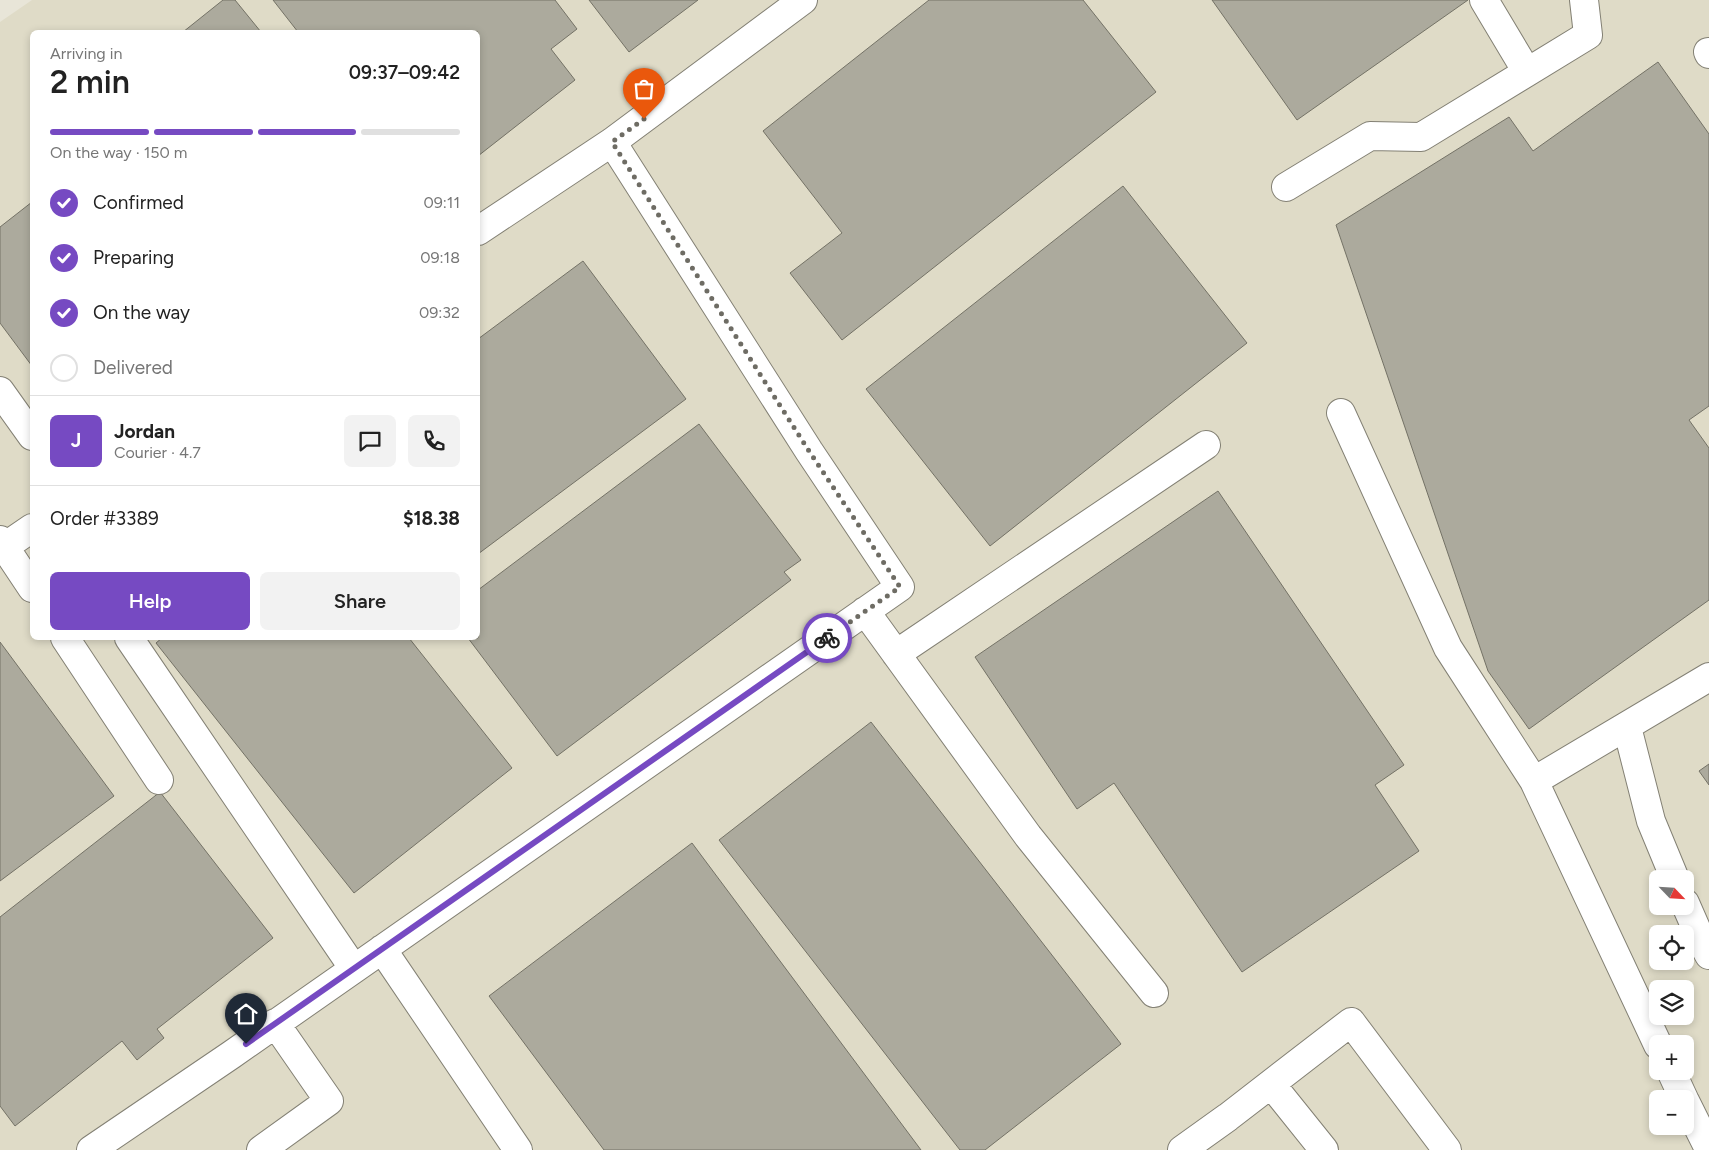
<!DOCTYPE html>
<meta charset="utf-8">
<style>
:root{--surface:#fff;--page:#f2f2f2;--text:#222;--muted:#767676;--line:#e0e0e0;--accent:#764ac2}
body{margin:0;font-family:Figtree,sans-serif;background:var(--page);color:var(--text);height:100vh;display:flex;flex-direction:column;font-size:19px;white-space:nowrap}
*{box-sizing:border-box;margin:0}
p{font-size:16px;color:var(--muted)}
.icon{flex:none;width:28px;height:28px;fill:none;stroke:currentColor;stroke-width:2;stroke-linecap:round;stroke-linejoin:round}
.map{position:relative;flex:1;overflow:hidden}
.drawer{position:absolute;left:30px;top:30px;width:450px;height:610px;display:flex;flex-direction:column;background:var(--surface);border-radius:8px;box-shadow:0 2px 8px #0003}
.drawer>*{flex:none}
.needle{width:32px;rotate:115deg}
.tools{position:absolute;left:1649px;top:870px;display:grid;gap:10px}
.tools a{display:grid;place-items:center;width:45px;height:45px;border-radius:8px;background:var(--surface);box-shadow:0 2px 8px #0003;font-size:25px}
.pin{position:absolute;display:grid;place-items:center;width:42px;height:42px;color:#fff;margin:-51px -21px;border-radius:50% 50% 50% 0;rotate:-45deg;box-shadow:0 0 5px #0007}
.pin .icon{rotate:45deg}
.courier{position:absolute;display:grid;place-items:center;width:50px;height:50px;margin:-25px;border:4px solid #764ac2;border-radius:50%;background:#fff;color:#222;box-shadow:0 1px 6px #0007}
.summary em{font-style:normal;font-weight:600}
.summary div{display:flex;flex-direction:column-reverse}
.summary{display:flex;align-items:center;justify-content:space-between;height:85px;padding:0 20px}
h1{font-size:32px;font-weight:600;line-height:38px}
.bar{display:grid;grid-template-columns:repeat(4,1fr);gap:8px 5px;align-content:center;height:60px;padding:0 20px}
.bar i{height:6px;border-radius:4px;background:var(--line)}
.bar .selected{background:var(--accent)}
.bar p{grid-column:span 4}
.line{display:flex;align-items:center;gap:12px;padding:0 20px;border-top:1px solid var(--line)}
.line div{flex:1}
.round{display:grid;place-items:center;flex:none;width:52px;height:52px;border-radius:8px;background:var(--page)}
ol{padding:0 20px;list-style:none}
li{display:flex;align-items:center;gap:15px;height:55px}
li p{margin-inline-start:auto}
li .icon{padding:5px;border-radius:50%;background:var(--accent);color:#fff;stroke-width:4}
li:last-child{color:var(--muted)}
li i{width:28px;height:28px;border:2px solid var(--line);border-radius:50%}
.action{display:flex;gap:10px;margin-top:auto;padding:10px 20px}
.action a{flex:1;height:58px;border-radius:8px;background:var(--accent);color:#fff;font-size:20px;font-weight:600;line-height:58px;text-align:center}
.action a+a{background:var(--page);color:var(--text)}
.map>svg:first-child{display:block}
</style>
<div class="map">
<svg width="1709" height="1150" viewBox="0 0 1709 1150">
<rect width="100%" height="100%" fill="#e8e5d8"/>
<path fill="#dfdbc7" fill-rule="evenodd" d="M32,0h1677v1150h-1709v-1128zM32,32h446v606h-446zM1658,879h27v27h-27zM1658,934h27v27h-27zM1658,989h27v27h-27zM1658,1044h27v27h-27zM1658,1099h27v27h-27z"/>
<path fill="#acaa9d" stroke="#747266" d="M223,0h12l26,32h-78z
M273,0h282l22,29 -26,20 24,31 -97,76v-124h-180z
M589,0h109l-69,52z
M929,0h154l73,92 -314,248 -52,-67 52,-40 -79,-102z
M1212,0h256l-171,120z
M1658,62l51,72v272l-20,14 20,28v152l-180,129 -41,-58 -152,-446 173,-108 24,34z
M1123,186l124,157 -257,203 -124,-157z
M32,202v164l-32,-43v-96z
M583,261l103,138 -208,155v-215z
M699,424l102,136 -17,12 7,8 -234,176 -89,-118h10v-48z
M1218,491l186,274 -29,20 44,66 -177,121 -128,-189 -37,26 -102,-152z
M162,638h247l103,130 -158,125 -198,-250z
M0,642l114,154 -114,85z
M871,722l250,322 -136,106h-25l-241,-310z
M1709,764v21l-10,-14z
M160,792l113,146 -116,91 7,9 -27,22 -15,-19 -107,85 -15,-20v-189z
M692,843l229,307h-317l-115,-154z"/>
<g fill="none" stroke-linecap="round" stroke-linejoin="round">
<g stroke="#838074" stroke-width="30">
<path id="minor" d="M1484,0l43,72
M1708,52l1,2
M1286,187l84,-51 51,1 167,-102 -4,-35
M478,231l134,-89 191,-142
M0,391l32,45
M1341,413l107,235 86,133 175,-104
M0,540l32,48
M0,550l32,-22
M865,611l163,225 126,157
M65,638l94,142
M129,638l225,331
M896,654l310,-209
M1627,727l24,94 24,58
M1534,781l124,264
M1685,903l17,39 7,13
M382,949l136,201
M1671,1071l13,28
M1271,1084l53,66
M1685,1101l24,48
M91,1150l140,-95 669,-468 -91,-136 -197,-309
M261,1150l68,-49 -54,-78
M1182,1150l46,-33 123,-95 96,128"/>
</g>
<use href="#minor" stroke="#fff" stroke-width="28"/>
</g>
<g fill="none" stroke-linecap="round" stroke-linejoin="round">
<path stroke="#6e6c64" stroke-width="5" stroke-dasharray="0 9" d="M644,119l-32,23 197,309 91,136 -73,51"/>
<path stroke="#764ac2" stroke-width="6" d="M246,1044l581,-406"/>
</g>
</svg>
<div class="tools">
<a><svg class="needle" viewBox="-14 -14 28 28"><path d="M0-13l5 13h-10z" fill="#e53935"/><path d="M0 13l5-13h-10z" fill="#767676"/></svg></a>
<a><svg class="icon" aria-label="locate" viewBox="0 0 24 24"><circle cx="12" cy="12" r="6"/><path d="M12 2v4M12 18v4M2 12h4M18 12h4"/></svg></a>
<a><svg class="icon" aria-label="layers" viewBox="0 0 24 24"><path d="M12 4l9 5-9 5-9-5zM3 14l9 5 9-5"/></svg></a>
<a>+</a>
<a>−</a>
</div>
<div class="pin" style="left:644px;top:119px;background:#ea580c"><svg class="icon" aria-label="bag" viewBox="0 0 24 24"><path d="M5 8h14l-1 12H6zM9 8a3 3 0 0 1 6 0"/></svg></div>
<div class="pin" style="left:246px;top:1044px;background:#1f2937"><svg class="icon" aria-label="home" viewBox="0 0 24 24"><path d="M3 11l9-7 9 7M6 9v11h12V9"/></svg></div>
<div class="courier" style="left:827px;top:638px"><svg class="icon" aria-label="bike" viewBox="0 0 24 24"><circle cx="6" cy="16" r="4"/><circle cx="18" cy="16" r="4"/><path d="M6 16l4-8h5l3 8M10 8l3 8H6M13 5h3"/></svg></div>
<section class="drawer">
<div class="summary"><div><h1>2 min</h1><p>Arriving in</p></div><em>09:37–09:42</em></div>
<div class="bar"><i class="selected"></i><i class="selected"></i><i class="selected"></i><i></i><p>On the way · 150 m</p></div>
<ol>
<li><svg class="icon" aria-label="check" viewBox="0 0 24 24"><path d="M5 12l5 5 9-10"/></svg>Confirmed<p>09:11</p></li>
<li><svg class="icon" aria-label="check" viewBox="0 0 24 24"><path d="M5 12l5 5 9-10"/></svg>Preparing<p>09:18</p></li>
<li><svg class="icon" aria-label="check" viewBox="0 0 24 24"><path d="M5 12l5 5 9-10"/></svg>On the way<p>09:32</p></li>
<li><i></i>Delivered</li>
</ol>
<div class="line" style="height:90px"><b class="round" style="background:var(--accent);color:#fff">J</b><div><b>Jordan</b><p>Courier · 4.7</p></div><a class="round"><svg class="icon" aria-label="chat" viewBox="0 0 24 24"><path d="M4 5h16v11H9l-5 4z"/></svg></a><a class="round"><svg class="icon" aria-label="phone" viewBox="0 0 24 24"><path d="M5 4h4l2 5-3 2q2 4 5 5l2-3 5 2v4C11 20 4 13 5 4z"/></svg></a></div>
<div class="line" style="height:65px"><div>Order #3389</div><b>$18.38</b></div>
<div class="action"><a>Help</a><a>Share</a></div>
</section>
</div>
